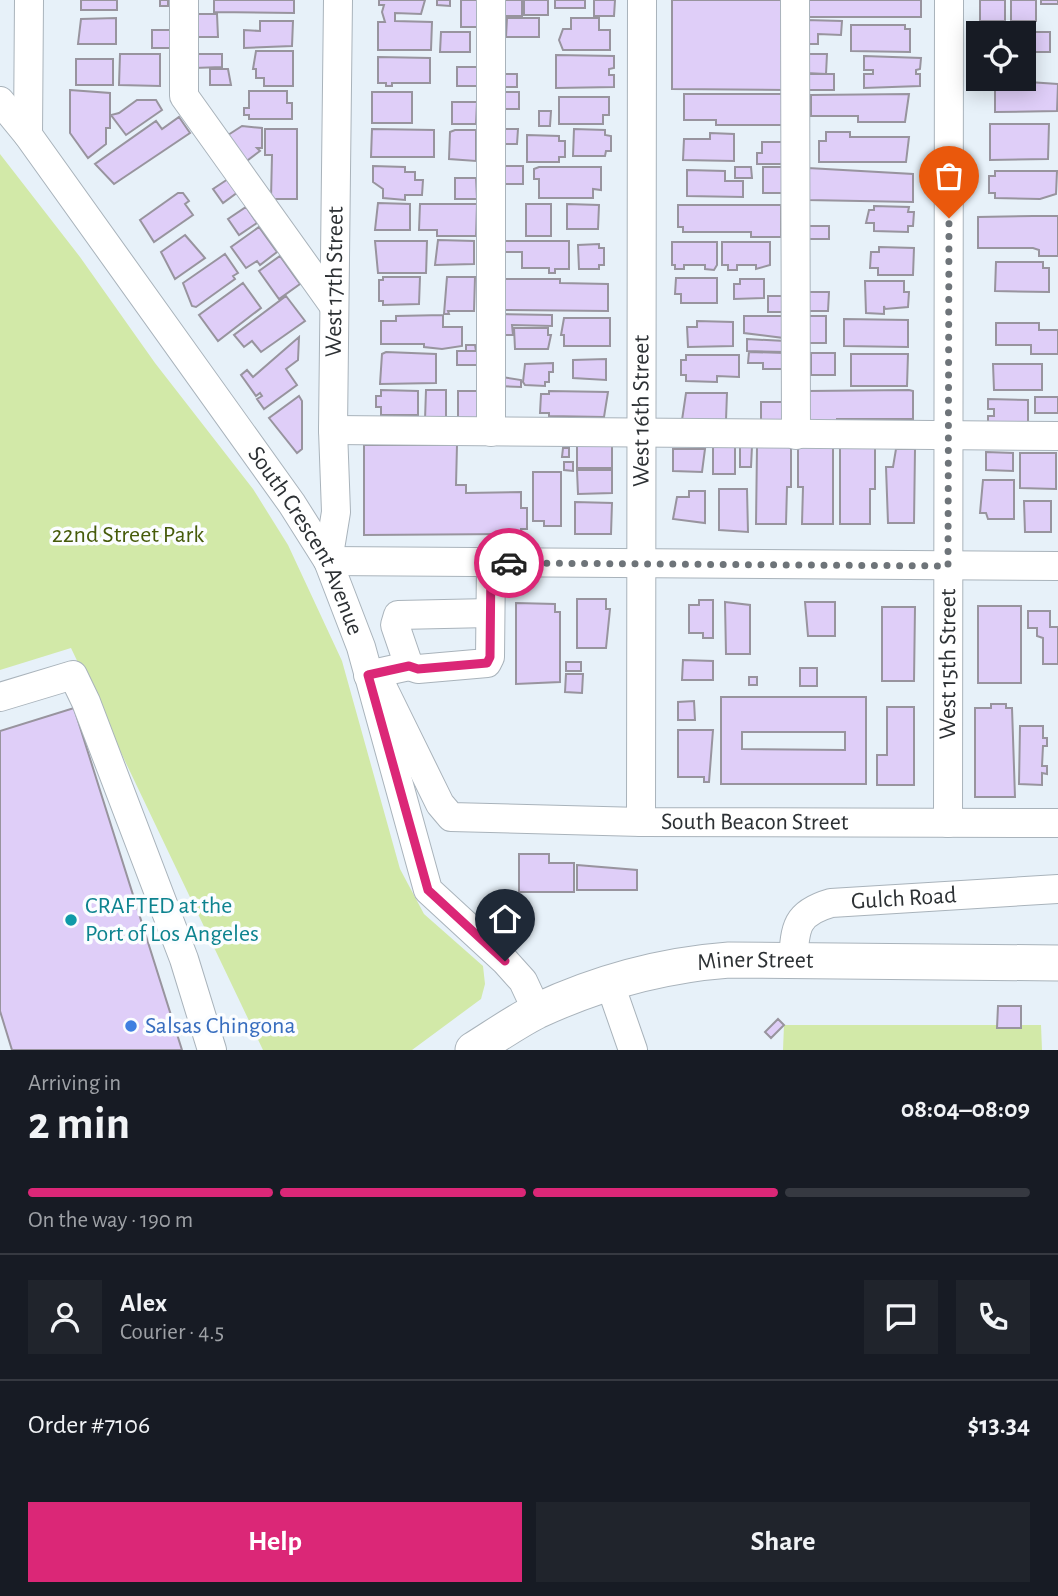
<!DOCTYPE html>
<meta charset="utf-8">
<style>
:root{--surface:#171b24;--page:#20242c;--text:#f1f3f6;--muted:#9ea1a6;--line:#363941;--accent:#db2777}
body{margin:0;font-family:"Alegreya Sans",sans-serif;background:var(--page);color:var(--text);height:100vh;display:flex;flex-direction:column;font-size:26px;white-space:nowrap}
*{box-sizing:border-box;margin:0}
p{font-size:23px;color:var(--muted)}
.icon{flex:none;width:38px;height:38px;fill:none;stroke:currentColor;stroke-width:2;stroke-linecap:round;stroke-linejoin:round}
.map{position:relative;height:1050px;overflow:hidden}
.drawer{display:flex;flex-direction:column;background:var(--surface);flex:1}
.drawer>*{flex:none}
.controls{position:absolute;left:966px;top:21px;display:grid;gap:14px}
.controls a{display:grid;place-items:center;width:70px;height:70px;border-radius:0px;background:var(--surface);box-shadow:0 4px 18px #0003;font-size:35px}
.pin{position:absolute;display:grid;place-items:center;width:60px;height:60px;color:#fff;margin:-72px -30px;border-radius:50% 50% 50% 0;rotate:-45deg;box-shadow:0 0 7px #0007}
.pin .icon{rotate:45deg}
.courier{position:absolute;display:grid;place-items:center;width:70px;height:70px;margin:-35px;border:5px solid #db2777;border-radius:50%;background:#fff;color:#222;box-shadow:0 2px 9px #0007}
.overview em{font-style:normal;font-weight:700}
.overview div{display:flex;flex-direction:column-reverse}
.overview{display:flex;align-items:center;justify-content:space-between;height:119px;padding:0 28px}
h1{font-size:46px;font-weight:700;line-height:52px}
.bar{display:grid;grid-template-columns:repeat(4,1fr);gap:10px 7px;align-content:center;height:84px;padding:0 28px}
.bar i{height:9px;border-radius:5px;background:var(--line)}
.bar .selected{background:var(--accent)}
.bar p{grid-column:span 4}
.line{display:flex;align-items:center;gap:18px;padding:0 28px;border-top:2px solid var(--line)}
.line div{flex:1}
.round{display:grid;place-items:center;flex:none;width:74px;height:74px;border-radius:0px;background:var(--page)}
.button{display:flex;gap:14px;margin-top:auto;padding:14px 28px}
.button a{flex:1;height:80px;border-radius:0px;background:var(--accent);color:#fff;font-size:28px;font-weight:700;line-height:80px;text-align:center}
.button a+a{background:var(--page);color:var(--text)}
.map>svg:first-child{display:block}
</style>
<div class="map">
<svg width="1058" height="1050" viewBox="0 0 1058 1050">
<rect width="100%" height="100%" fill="#e7f1f9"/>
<path fill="#d2e9a8" d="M0,154l80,103 75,106 98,126 35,56 54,116 58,208 24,45 59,52 2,18 -4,15 -69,51h-149l-192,-402 -71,22z
M784,1025h257l1,25h-259z"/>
<path fill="#dfcef8" stroke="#98949e" stroke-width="2" fill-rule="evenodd" d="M81,0h36v10h-36z
M160,0h8v6h-8z
M214,0h80v13l-80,-1z
M379,0h46l-4,14 -26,-1v8l37,1 -1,28h-53v-28h7l-3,-10 2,-7h-5z
M437,0h13v6l-13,-1z
M461,0h19v27h-19z
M504,0h18v16h-18z
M524,0h24v15h-24z
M555,0h30v8h-30z
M594,0h21l-1,16h-20z
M672,0h114v90l-114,-1z
M806,0h115v17h-115z
M980,0h25v21h-25z
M1011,0h25v21h-25z
M1041,0h17v4h-17z
M198,14h19l1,23h-21z
M116,18v26h-38l3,-25z
M507,18h32v19h-33z
M571,18h28v12h11v20h-47l-4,-10 4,-11h8z
M806,20l36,1 -1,14 -23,-1v10h-12z
M260,21h33l-1,25 -48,2v-18l16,1z
M851,25h54v4h5v23l-59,-1z
M152,30h21v18h-21z
M441,32h29v20h-30z
M996,32h54v20h-15v11l-11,-1v-29z
M256,51h37v35h-29v-8h-8v-9h-3z
M120,54h40v32l-41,-1z
M194,54h28v13l-28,1z
M806,54h21l-1,20 -20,-1z
M556,55l58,1v12l-5,1v6h5v12l-58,1z
M864,56l57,2 -1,11 -4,1v4h4v12l-56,2v-14h9v-4h-9z
M378,57l52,1v25h-38v3h-6v-3h-8z
M76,59h37v26h-37z
M457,67h20v19h-20z
M210,69h18l3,16h-21z
M500,74h17v13h-17z
M806,74h28v16h-28z
M1029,78v4l29,2 -1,27 -62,1v-33z
M70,90l40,3v35h-4v16l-18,14 -18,-25z
M249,91h38v12h5v16h-43v-4h-5v-7h5z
M372,92h40v31h-40z
M501,92h18v17h-18z
M684,94h100v31h-68v-5h-32z
M909,94l-4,28h-47v-6h-47v-21z
M559,97h50v18h-6v9h-44z
M137,100h19l6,10 -36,25 -15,-20 8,-2z
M452,102h25l-1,22h-24z
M539,111h12l-1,15h-11z
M179,117l11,16 -76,51 -19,-20 61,-43 6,8z
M990,124h59l-1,35 -58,1z
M242,126l20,2v20h-5l3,3 -16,12 -19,-26z
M265,129h32v70h-26l1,-44h-7z
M372,129l62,1v27h-63z
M500,129h18l-1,15h-17z
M574,129l31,1v5l6,1v15h-5l-1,5h-32z
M455,130h21v31l-27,-2 1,-27z
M826,132h24v5h59l-3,25h-87v-21h7z
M710,133l24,1v27l-51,-1 1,-21h26z
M527,135l32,1v5h6v16h-6v5h-32z
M762,142h22v22h-27v-11h5z
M373,166l32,1v5h10v8h8l-1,15h-17v5l-22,-2v-9l-10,-7z
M499,166h24v18h-24z
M539,167h62v23l-8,-1v9h-54v-19h-5v-10z
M735,167h16l1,11h-17z
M763,167h20v26h-20z
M808,168l105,6v28l-106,-2z
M687,170l38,1v10h18v16l-56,-1z
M995,171h62l-1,23 -16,5 -45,-1v-5h-6v-17h6z
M455,178h21l1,21h-22z
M228,179l10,13 -15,11 -10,-14z
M178,193h5l6,8 -4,3 8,11 -39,27 -14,-22z
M378,203l32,1v26h-35z
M420,204h57l-1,32h-39v-6h-18z
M526,204h25v32h-25z
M567,204l32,1 -1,24h-31z
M678,205h103v32h-30v-5h-68v-5h-5z
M874,206l35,1 -1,5h6l-1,14h-5v6l-34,-1v-8h-8l3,-13h5z
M246,207l11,16 -18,12 -11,-16z
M1033,216h25v40h-19v-6l-6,-2h-55v-31z
M809,226h20v13h-20z
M259,227l18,25 -17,13 -3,-4 -11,7 -15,-21z
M185,235l20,23 -30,21 -14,-27z
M438,240l36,1v23l-39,1z
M375,241h52l-1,32h-48z
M504,241h65v28h-14v4h-6v-5h-27v-16h-18z
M672,242h45v23l-3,5 -9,-1v-4h-21v4h-9v-4h-3z
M722,242h48v23l-14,4v-4h-19v5h-9v-5h-6z
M599,244v4h5v17h-5v4h-20l-1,-24z
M879,247l35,1 -1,27h-35v-7h-8l1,-16h8z
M225,254l13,19 -5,3 2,3 -39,28 -4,-1 -9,-23z
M280,256l20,28 -21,15 -20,-28z
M996,262h47v6h6v24l-54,-1z
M383,277h37l-1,27 -36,1v-4h-4v-21h4z
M447,277h28l-1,34h-26l1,3h-5z
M676,278h41v25h-36v-9h-6z
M502,279h58v4l48,1v27l-106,-1z
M740,279h24v19l-30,1v-15h6z
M865,281h39v11h5l-1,15 -23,2 -1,-3v8l-18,-1z
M243,283l18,25 -43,33 -19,-26z
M808,292h21l-1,19h-20z
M286,296l19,25 -44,31 -9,-11 -8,6 -10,-12z
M768,296h17v16h-17z
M498,314l54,1v11l-40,-1 1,10h-14z
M443,315v12h19v19l-20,3 -18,-2v-3h-43v-23h15v-5z
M744,316h40v22l-40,-5z
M806,316h20v27h-20z
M564,318h46v28h-46v-11h-3z
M844,319l64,1v27l-64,-1z
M697,321l36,1v24l-45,1 -1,-20h10z
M996,323h43v7h19v24h-27v-9h-35z
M514,328h34v7h3l-3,14h-33z
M299,337l-1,23 -12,9 11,16 -33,24 -7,-10 5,-3 -2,-3 -4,3 -15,-21 6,-5 6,7z
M747,339l38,2v11l-38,-1z
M466,345h9l1,6h-10z
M457,351h21v14h-21z
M386,352l50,2v29l-56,1 2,-30z
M749,352l36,1v16h-22v-6h-15z
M811,353h24v22h-24z
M851,354h57l-1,32h-56z
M686,355h53v22l-22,-1v6l-31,-1v-6h-5v-15h5z
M606,359v21l-33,-2v-18z
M553,363v9h-4v10h-4v4l-20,-1 -2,-3 2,-18z
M993,364h49v26h-48z
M502,377l19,3v7l-23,-1z
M381,390l37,1v24h-37v-8h-5v-11h5z
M426,390h20v30h-21z
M909,390l4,1v28h-76v5l-29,-1v-32z
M458,391h20v27h-20z
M549,391l59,1 -4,25 -55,-1v-3h-9l1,-19h8z
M686,393h41l-1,27h-44z
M299,396l3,5v48l-5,4 -28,-35z
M1035,397h23v16h-23z
M988,399l40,1v26h-40v-10h6v-7h-6z
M761,402h22v20h-22z
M713,444h22v30h-22z
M364,445h93l-1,40h10v8l55,-1v16h6v21h-6v5l-157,1z
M577,445l35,1v22h-35z
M740,446h12l-1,21h-11z
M757,447h34v40h-4l-1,37h-30z
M798,447h35v77h-31l1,-37h-5z
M840,447l35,1v41h-5v35h-30z
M563,448h6v9h-7z
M673,449h32l-3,23 -29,-1z
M896,449h19l-1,74h-26l-2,-56h7z
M986,452l27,1v18l-27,-1z
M1020,453h36v36l-36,-1z
M564,462h9v9l-9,-1z
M577,470h35v23l-34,1z
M533,472h28v54h-17v-5h-11z
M983,480h31v39h-26l-2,-6h-6z
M719,489h28l1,43 -29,-2z
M689,491h16v32l-32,-4 4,-22h12z
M1024,501h27v31h-26z
M575,502l37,1 -1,31h-36z
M577,599h29v10h4l-4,39h-29z
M699,600h14v38h-10v-5h-14v-28h10z
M725,602l25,3v49h-24z
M805,602h30v34h-27z
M516,603l39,1v8h5v70l-44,2z
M978,606h43v77h-43z
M882,607h33l-1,74h-32z
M1028,611h22v16h8v37h-15v-26l-6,-2v-8h-9z
M683,660l30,1v19h-31z
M566,662h15v9h-15z
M800,668h17v18h-17z
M566,674h17l-1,19 -17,-1z
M749,677h8v8h-8z
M721,697h145v87h-145zM742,732h103v18l-103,-1z
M694,701l1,19h-17v-18z
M991,704h15v4h6l3,89h-40v-89h16z
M887,707h27v78h-37v-30h10z
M74,708l108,342h-170l-12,-39v-280z
M1020,726h23v12h4v8h-4l-1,20h5v8l-5,-1v12l-23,-1z
M678,730h35l-4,52h-5v-5h-26z
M519,854h30v9h25v29h-55z
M577,865l60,5v20h-60z
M998,1006h23v22h-24z
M778,1019l6,6 -13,13 -6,-6z"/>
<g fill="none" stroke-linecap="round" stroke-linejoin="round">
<g stroke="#a9b3bb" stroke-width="30">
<g id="minor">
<path d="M184,0v96l150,210"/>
<path d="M491,0v432"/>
<path d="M795,0l1,435"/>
<path id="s1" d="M0,101l28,34 264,369 36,57 33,86 67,243 77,71 18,20 14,30"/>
<path d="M28,135l1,-135"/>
<path d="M333,430l725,6"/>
<path d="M328,561l730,5"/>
<path id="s2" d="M328,561l8,-49 -3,-82 5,-430"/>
<path d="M409,666l-14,-41 3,-10 92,-2"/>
<path d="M368,675l41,-9 9,3 69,-6 3,-6 1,-94"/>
<path id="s3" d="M383,688l57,116 11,13 190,5 417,1"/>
<path d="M0,697l73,-22 13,27 98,257 28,91"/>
<path id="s4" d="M641,822l1,-822"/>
<path id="s5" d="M948,823l1,-823"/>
<path id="s6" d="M793,961c2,-34 3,-48 38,-58l227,-14"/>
<path d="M610,984l23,66"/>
</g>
</g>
<g stroke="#a9b3bb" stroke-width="37">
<g id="major">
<path id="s7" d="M473,1050c21,-13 42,-28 64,-39 60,-28 126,-46 192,-51l329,3"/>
</g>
</g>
<use href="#minor" stroke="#fff" stroke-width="28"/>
<use href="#major" stroke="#fff" stroke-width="35"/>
</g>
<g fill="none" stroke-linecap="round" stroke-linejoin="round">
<path stroke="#6e7479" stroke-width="7" stroke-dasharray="0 12.6" d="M509,563l439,3 1,-348"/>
<path stroke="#db2777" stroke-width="9" d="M505,961l-77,-71 -60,-215 41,-9 9,3 69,-6 3,-6 1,-94h18"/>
</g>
<circle fill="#0f9aa8" stroke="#fbfdff" stroke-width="2.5" cx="71" cy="920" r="7"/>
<circle fill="#3f7fe0" stroke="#fbfdff" stroke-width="2.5" cx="131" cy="1026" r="7"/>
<g text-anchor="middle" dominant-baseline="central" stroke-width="7" stroke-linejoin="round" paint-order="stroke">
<g font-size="24" fill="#2d3134" stroke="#fbfdff">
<text stroke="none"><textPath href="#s2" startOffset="280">West 17th Street</textPath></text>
<text stroke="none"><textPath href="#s4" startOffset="411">West 16th Street</textPath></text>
<text stroke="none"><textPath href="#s1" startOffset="537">South Crescent Avenue</textPath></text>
<text stroke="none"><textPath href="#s5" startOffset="159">West 15th Street</textPath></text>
<text stroke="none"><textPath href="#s3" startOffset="450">South Beacon Street</textPath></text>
<text stroke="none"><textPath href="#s6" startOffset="150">Gulch Road</textPath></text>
<text stroke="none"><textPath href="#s7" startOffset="301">Miner Street</textPath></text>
</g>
<g font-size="24" fill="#465b0a" stroke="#fbfdff">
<text x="128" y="535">22nd Street Park</text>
</g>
<g font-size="24" fill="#0d838f" stroke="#fbfdff" text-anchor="start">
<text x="85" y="906">CRAFTED at the<tspan x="85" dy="28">Port of Los Angeles</tspan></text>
</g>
<g font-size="24" fill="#366cbe" stroke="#fbfdff" text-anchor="start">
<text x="145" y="1026">Salsas Chingona</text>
</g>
</g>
</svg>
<div class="controls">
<a><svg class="icon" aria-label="locate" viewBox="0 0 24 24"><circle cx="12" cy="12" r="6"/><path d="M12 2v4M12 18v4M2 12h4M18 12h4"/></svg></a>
</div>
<div class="pin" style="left:949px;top:218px;background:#ea580c"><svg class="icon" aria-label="bag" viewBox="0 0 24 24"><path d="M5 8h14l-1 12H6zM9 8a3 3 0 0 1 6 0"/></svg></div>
<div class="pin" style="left:505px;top:961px;background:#1f2937"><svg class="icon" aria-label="home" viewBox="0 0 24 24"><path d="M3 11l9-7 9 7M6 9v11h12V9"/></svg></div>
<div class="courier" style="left:509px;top:563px"><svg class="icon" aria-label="car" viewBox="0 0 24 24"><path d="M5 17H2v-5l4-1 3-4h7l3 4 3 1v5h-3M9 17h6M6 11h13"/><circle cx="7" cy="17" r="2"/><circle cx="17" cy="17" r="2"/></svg></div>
</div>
<section class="drawer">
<div class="overview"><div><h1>2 min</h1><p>Arriving in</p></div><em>08:04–08:09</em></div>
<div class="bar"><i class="selected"></i><i class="selected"></i><i class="selected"></i><i></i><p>On the way · 190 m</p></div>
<div class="line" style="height:126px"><a class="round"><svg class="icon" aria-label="person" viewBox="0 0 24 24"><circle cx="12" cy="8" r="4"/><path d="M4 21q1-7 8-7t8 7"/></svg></a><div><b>Alex</b><p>Courier · 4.5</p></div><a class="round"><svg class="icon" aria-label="chat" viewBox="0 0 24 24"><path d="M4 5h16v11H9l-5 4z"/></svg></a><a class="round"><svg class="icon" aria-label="phone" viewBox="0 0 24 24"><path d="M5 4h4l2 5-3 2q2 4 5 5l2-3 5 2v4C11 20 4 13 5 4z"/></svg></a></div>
<div class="line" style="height:91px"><div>Order #7106</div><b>$13.34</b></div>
<div class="button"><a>Help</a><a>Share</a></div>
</section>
